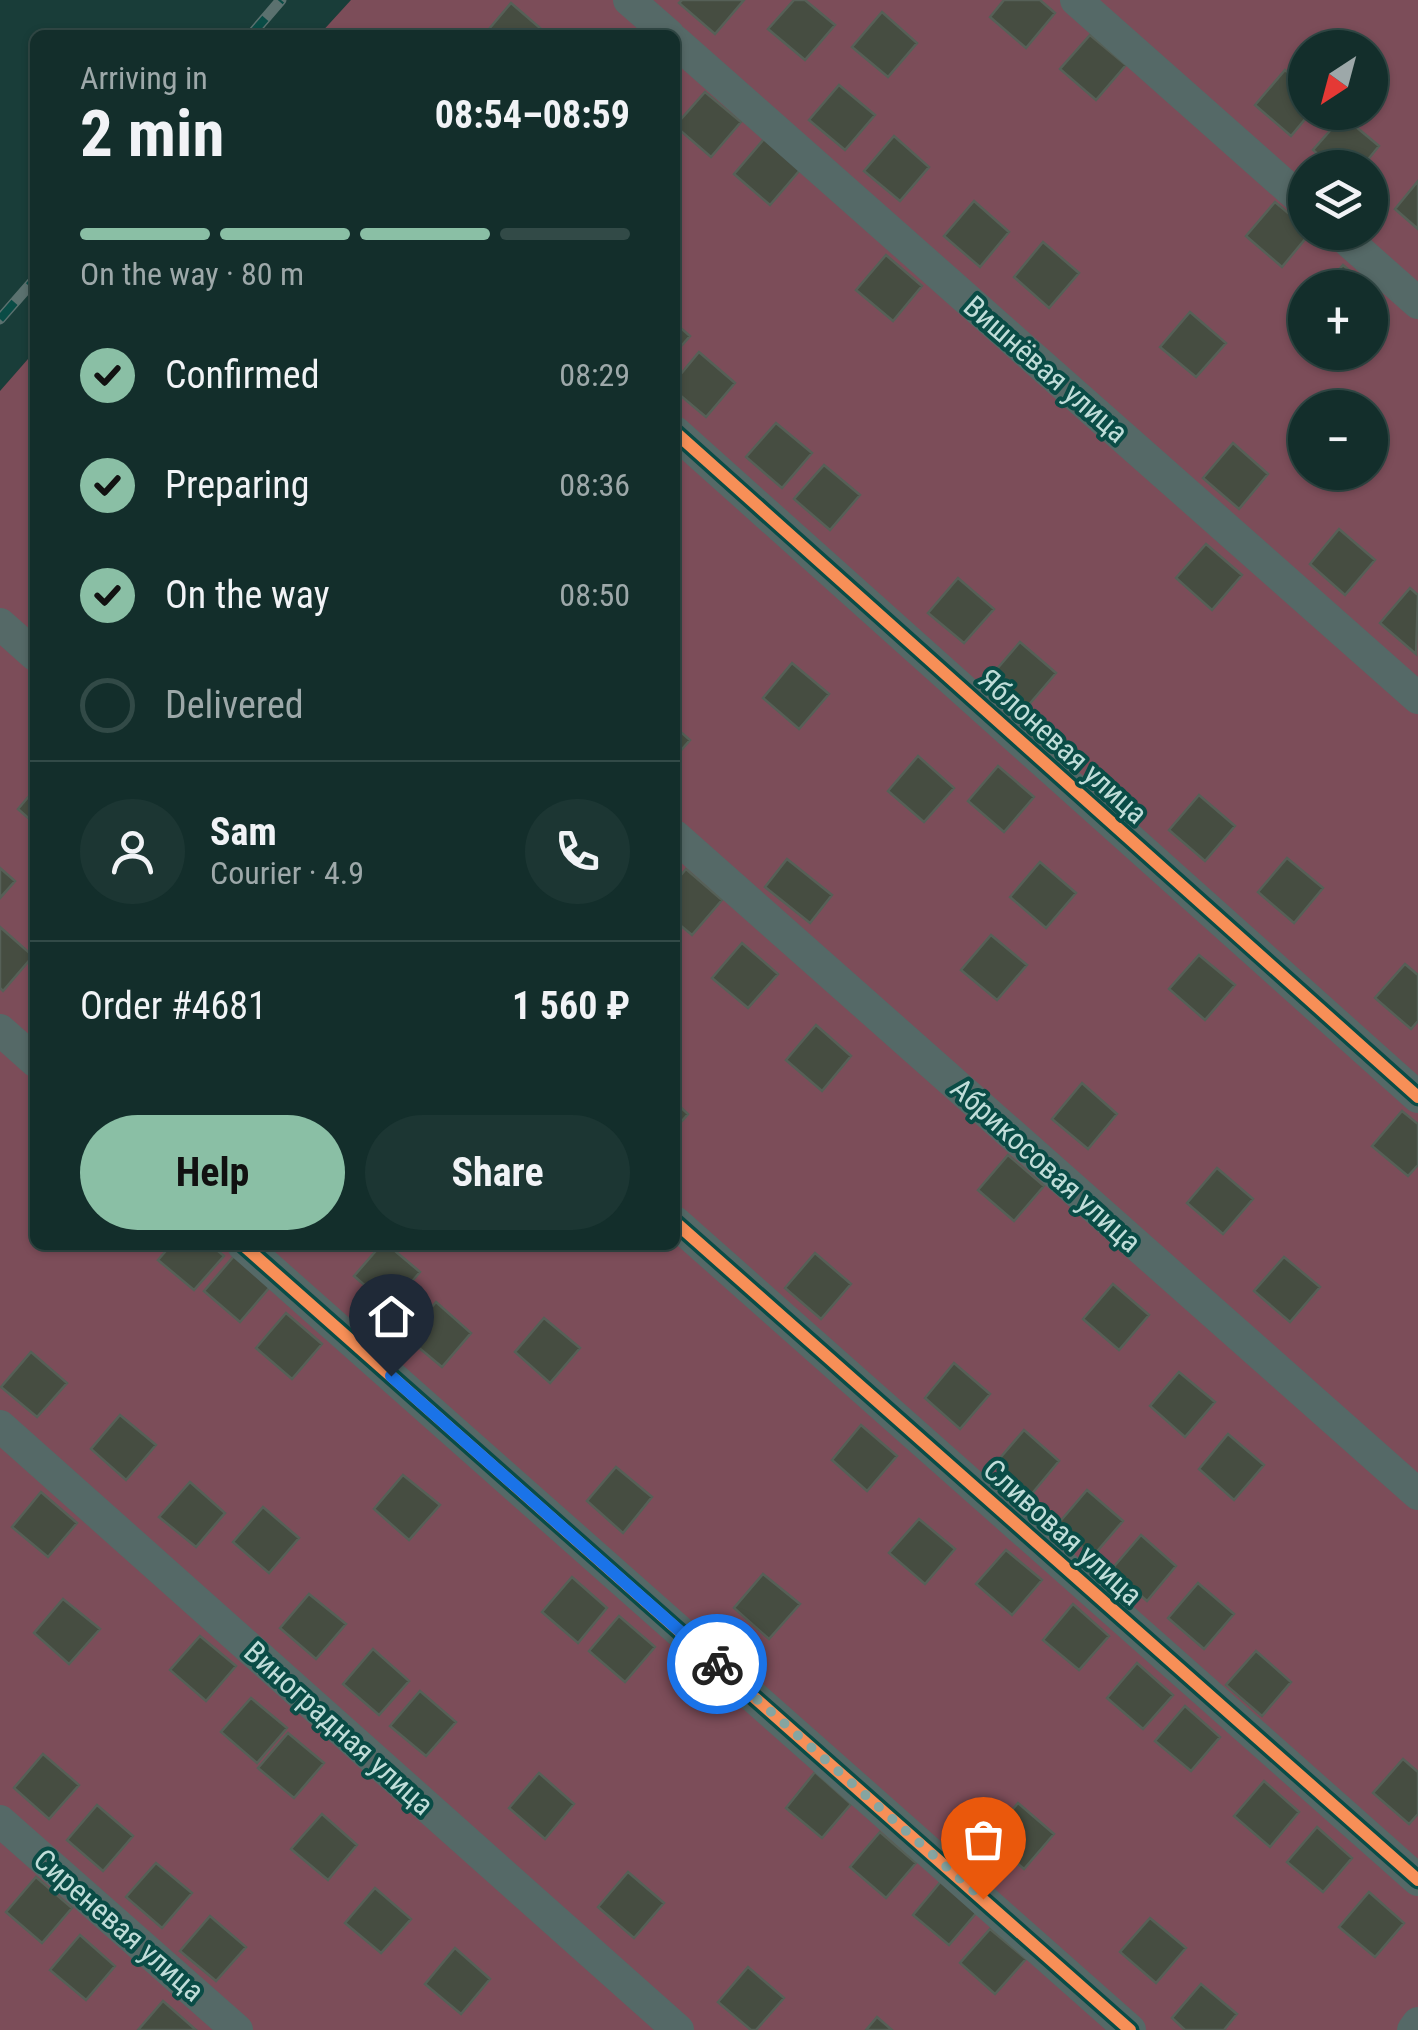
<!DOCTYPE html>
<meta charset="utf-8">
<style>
:root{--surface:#132e2b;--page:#1c3633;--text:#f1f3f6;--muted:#9da8a9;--line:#324a47;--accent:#8abfa5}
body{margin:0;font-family:"Roboto Condensed",sans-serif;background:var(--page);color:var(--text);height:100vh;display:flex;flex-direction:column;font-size:38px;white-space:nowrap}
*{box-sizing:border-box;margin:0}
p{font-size:32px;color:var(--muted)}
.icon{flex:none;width:55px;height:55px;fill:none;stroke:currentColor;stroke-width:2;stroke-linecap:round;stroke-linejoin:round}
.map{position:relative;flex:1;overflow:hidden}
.details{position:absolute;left:30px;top:30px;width:650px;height:1220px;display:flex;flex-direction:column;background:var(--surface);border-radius:15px;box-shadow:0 2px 8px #0004,0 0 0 2px var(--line)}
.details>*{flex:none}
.needle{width:65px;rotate:216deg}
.buttons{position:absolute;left:1288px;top:30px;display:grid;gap:20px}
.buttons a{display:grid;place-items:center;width:100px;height:100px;border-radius:50%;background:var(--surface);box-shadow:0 2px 8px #0004,0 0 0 2px var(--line);font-size:50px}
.pin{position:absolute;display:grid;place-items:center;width:85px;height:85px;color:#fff;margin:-102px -42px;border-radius:50% 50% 50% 0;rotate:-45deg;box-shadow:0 0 10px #0007}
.pin .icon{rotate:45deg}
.courier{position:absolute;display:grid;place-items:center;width:100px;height:100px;margin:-50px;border:8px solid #1a73e8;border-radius:50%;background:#fff;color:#222;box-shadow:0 2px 12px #0007}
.headline em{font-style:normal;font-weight:700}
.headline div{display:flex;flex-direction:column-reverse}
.headline{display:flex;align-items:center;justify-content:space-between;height:170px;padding:0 50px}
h1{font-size:65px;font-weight:700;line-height:75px}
.bar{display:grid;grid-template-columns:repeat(4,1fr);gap:15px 10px;align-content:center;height:120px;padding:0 50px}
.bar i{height:12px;border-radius:8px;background:var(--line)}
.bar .selected{background:var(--accent)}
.bar p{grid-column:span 4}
.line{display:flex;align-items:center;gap:25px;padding:0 50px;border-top:2px solid var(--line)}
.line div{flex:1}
.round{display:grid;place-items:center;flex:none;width:105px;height:105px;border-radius:52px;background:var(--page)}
ol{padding:0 50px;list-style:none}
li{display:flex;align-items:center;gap:30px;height:110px}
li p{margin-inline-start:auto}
li .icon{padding:10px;border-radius:50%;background:var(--accent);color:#111;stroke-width:4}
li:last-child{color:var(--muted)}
li i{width:55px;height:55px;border:5px solid var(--line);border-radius:50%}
.action{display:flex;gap:20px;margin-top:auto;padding:20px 50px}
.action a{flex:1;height:115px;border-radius:60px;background:var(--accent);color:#111;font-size:40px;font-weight:700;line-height:115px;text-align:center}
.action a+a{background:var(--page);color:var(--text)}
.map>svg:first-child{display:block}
</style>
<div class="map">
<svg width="1418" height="2030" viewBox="0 0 1418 2030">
<rect width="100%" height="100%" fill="#193d39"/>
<path fill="#7c4d59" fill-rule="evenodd" d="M351,0h1067v2030h-1418v-1639l35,-40v894h640v-1210h-356zM1305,48h65v64h-65zM1305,168h65v64h-65zM1305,288h65v64h-65zM1305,408h65v64h-65z"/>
<path fill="#464d41" stroke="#566057" stroke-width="2.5" d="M682,0h62l-29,34 -36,-31z
M794,0h11l30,25 -30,35 -37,-31z
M1004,0h36l15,13 -29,35 -36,-31z
M511,3l36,31 -1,1h-62z
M882,12l35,31 -29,34 -36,-30z
M1090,35l36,30 -30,35 -36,-31z
M1285,70l20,17v25h6l-20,24 -36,-31z
M839,85l36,30 -30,35 -36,-30z
M705,92l36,30 -30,35 -36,-31z
M1343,116l36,30 -18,22h-28l-20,-18z
M894,136l35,31 -29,34 -36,-30z
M764,139l36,31 -30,35 -36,-31z
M1418,181v48l-23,-20z
M974,201l35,31 -29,35 -36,-31z
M1275,202l30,25v5h6l-29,35 -36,-31z
M1043,242l36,31 -30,35 -35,-31z
M886,255l36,31 -29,35 -37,-31z
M1343,265l26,23h-46z
M1190,312l36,31 -30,34 -36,-30z
M675,323l15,13 -15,17z
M699,352l36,31 -29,34 -31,-26v-10z
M776,423l36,30 -30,35 -36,-31z
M1233,443l35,31 -29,35 -36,-31z
M824,465l36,30 -30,35 -36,-31z
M1339,529l36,31 -30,35 -35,-31z
M1206,544l36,31 -30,35 -36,-32z
M958,578l36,31 -30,34 -36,-30z
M1410,588l8,7 -2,59 -36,-31z
M1020,642l36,31 -30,35 -36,-31z
M792,663l37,31 -30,35 -36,-31z
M675,727l15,13 -15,17z
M918,756l36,32 -30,34 -36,-31z
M998,766l36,31 -30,35 -36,-31z
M35,789v35l-17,-15z
M1199,795l36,31 -30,35 -36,-31z
M1287,858l36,30 -29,35 -36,-31z
M787,859l45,36 -22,28 -45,-36z
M1040,862l36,31 -30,35 -36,-31z
M0,868l15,13 -15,17z
M686,869l36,31 -30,35 -17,-14v-39z
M0,927l33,29 -30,35 -3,-3z
M991,935l36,30 -30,35 -36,-30z
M742,943l36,31 -30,34 -36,-30z
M1199,955l36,30 -30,35 -36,-31z
M1405,964l13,11v46l-7,8 -36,-31z
M816,1025l35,31 -29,35 -36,-31z
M1082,1083l35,31 -29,35 -36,-30z
M675,1102l13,12 -13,15z
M1402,1111l16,13v41l-10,11 -36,-30z
M1008,1155l36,31 -30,35 -36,-31z
M1217,1168l36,31 -30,35 -36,-31z
M171,1245h40l13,11 -30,34 -36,-30z
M381,1245h7l32,27 -30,35 -36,-31z
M815,1253l36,31 -30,35 -36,-31z
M234,1256l36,31 -30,35 -36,-31z
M1284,1257l36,30 -30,35 -36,-31z
M1113,1284l36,31 -30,35 -36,-31z
M436,1302l35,31 -29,34 -36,-30z
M286,1313l36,31 -30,35 -36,-31z
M544,1318l36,30 -30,35 -35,-31z
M31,1352l36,31 -30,34 -36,-30z
M954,1363l36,31 -30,35 -35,-31z
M1179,1372l36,30 -30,35 -35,-31z
M120,1415l36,30 -30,35 -35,-31z
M861,1425l36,31 -30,35 -35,-31z
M1024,1430l35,31 -29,35 -36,-31z
M1228,1434l36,31 -30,35 -35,-31z
M616,1467l36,30 -29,36 -36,-32z
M403,1475l37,30 -31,35 -35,-31z
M190,1482l35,31 -29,34 -37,-30z
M1087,1490l36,31 -30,35 -36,-31z
M41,1492l36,31 -29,34 -36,-30z
M263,1507l36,31 -30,35 -36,-31z
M919,1519l36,30 -30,35 -36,-31z
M1141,1535l35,31 -29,35 -36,-31z
M1006,1550l36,30 -30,35 -36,-31z
M763,1574l37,30 -31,35 -35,-31z
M572,1577l35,31 -29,35 -36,-31z
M1198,1583l36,31 -30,35 -36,-31z
M309,1594l37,30 -30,35 -36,-31z
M63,1599l37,30 -31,35 -35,-31z
M1073,1604l36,32 -30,34 -36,-30z
M619,1616l36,31 -30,35 -36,-31z
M200,1636l36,30 -30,35 -36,-31z
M373,1649l36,32 -30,34 -36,-31z
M1256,1651l35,31 -29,34 -36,-31z
M1137,1663l36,32 -30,34 -36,-31z
M420,1691l36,31 -30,34 -36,-30z
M251,1698l36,30 -30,35 -36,-31z
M1185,1706l35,31 -29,34 -36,-30z
M288,1733l36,30 -30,35 -36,-30z
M43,1754l36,31 -30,34 -35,-31z
M1403,1759l15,13v42l-9,10 -36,-31z
M815,1772l36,32 -29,34 -36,-30z
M539,1773l35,31 -29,35 -36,-31z
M1264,1781l35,31 -29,35 -36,-31z
M1018,1803l36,31 -30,35 -36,-31z
M97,1805l36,31 -30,35 -36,-31z
M322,1814l35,31 -29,35 -37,-31z
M1317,1827l35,31 -29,34 -36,-30z
M880,1832l36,31 -30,35 -36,-31z
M156,1863l36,30 -30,35 -36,-31z
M628,1872l36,31 -30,35 -36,-31z
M36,1877l36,31 -30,35 -36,-31z
M942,1880l36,31 -29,34 -36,-30z
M375,1888l36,31 -30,34 -36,-30z
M1369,1892l35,31 -29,34 -36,-30z
M210,1916l36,31 -30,34 -36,-30z
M1150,1918l36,30 -30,35 -36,-31z
M990,1929l36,30 -31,35 -35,-31z
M80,1935l35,31 -29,34 -36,-30z
M455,1948l35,31 -29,35 -36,-30z
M748,1967l36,31 -28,32h-5l-33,-28z
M1201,1984l36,30 -13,16h-39l-13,-12z
M163,2001l33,29h-58z
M877,2017l15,13h-26z"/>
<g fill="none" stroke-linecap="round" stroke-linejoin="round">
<path stroke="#556967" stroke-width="32" d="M629,0l40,35
M1076,0l229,203
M675,41l743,657
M1338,232l80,71
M675,432l743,665
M0,624l35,31
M675,836l743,658
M0,1030l35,31
M675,1222l743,658
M243,1245l887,785
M0,1426l678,604
M0,1821l237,209
M1413,2030l5,-7"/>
<g stroke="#5b716f" stroke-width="11">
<path id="rail" d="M251,35l30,-35
M0,319l35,-40"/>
</g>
<use href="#rail" stroke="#0a4c46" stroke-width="8" stroke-dasharray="22" stroke-linecap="butt"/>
<g stroke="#0a4c46" stroke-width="19">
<path id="cycleway" d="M675,432l743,665
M675,1222l743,658
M243,1245l887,785"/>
</g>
<use href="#cycleway" stroke="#f78f57" stroke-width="12"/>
</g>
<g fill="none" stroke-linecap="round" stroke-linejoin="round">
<path stroke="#86a5a1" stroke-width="10" stroke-dasharray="0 18" d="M717,1664l266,235"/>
<path stroke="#1a73e8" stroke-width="12" d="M391,1376l326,288"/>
</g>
<g text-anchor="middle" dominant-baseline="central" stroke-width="8" stroke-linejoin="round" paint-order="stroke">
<g font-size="30" fill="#c0ddd9" stroke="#0a4c46">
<text transform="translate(1046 369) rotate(41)">Вишнёвая улица</text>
<text transform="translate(1063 746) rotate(42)">Яблоневая улица</text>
<text transform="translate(1046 1165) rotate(42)">Абрикосовая улица</text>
<text transform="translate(1063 1532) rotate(42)">Сливовая улица</text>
<text transform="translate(339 1728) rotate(42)">Виноградная улица</text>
<text transform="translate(119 1925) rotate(41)">Сиреневая улица</text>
</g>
</g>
</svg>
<div class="buttons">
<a><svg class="needle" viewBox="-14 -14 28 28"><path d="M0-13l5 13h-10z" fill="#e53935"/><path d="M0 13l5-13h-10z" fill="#9da8a9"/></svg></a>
<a><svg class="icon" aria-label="layers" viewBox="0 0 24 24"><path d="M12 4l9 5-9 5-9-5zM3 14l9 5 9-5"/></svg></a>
<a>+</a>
<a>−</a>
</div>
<div class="pin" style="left:983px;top:1899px;background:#ea580c"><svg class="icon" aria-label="bag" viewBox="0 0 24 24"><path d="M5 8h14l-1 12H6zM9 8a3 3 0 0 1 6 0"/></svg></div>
<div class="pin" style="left:391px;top:1376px;background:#1f2937"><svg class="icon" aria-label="home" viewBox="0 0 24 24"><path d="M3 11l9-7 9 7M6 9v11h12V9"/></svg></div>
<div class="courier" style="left:717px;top:1664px"><svg class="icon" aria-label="bike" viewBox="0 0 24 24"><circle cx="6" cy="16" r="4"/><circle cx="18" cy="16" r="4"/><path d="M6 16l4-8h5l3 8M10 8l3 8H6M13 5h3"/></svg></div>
<section class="details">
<div class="headline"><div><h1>2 min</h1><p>Arriving in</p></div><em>08:54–08:59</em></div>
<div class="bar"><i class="selected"></i><i class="selected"></i><i class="selected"></i><i></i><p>On the way · 80 m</p></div>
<ol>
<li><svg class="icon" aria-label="check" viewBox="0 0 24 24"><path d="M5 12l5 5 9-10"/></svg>Confirmed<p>08:29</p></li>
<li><svg class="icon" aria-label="check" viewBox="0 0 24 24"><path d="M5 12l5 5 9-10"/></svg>Preparing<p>08:36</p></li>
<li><svg class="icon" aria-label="check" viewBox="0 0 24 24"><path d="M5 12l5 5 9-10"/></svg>On the way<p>08:50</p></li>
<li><i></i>Delivered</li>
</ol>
<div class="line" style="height:180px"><a class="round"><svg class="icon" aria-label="person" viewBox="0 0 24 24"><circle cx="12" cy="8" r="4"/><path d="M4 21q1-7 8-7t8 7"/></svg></a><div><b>Sam</b><p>Courier · 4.9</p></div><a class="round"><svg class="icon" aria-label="phone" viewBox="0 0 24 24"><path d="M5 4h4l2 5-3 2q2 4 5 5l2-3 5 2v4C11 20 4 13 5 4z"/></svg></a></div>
<div class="line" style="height:130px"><div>Order #4681</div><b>1 560 ₽</b></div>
<div class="action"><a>Help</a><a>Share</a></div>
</section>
</div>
